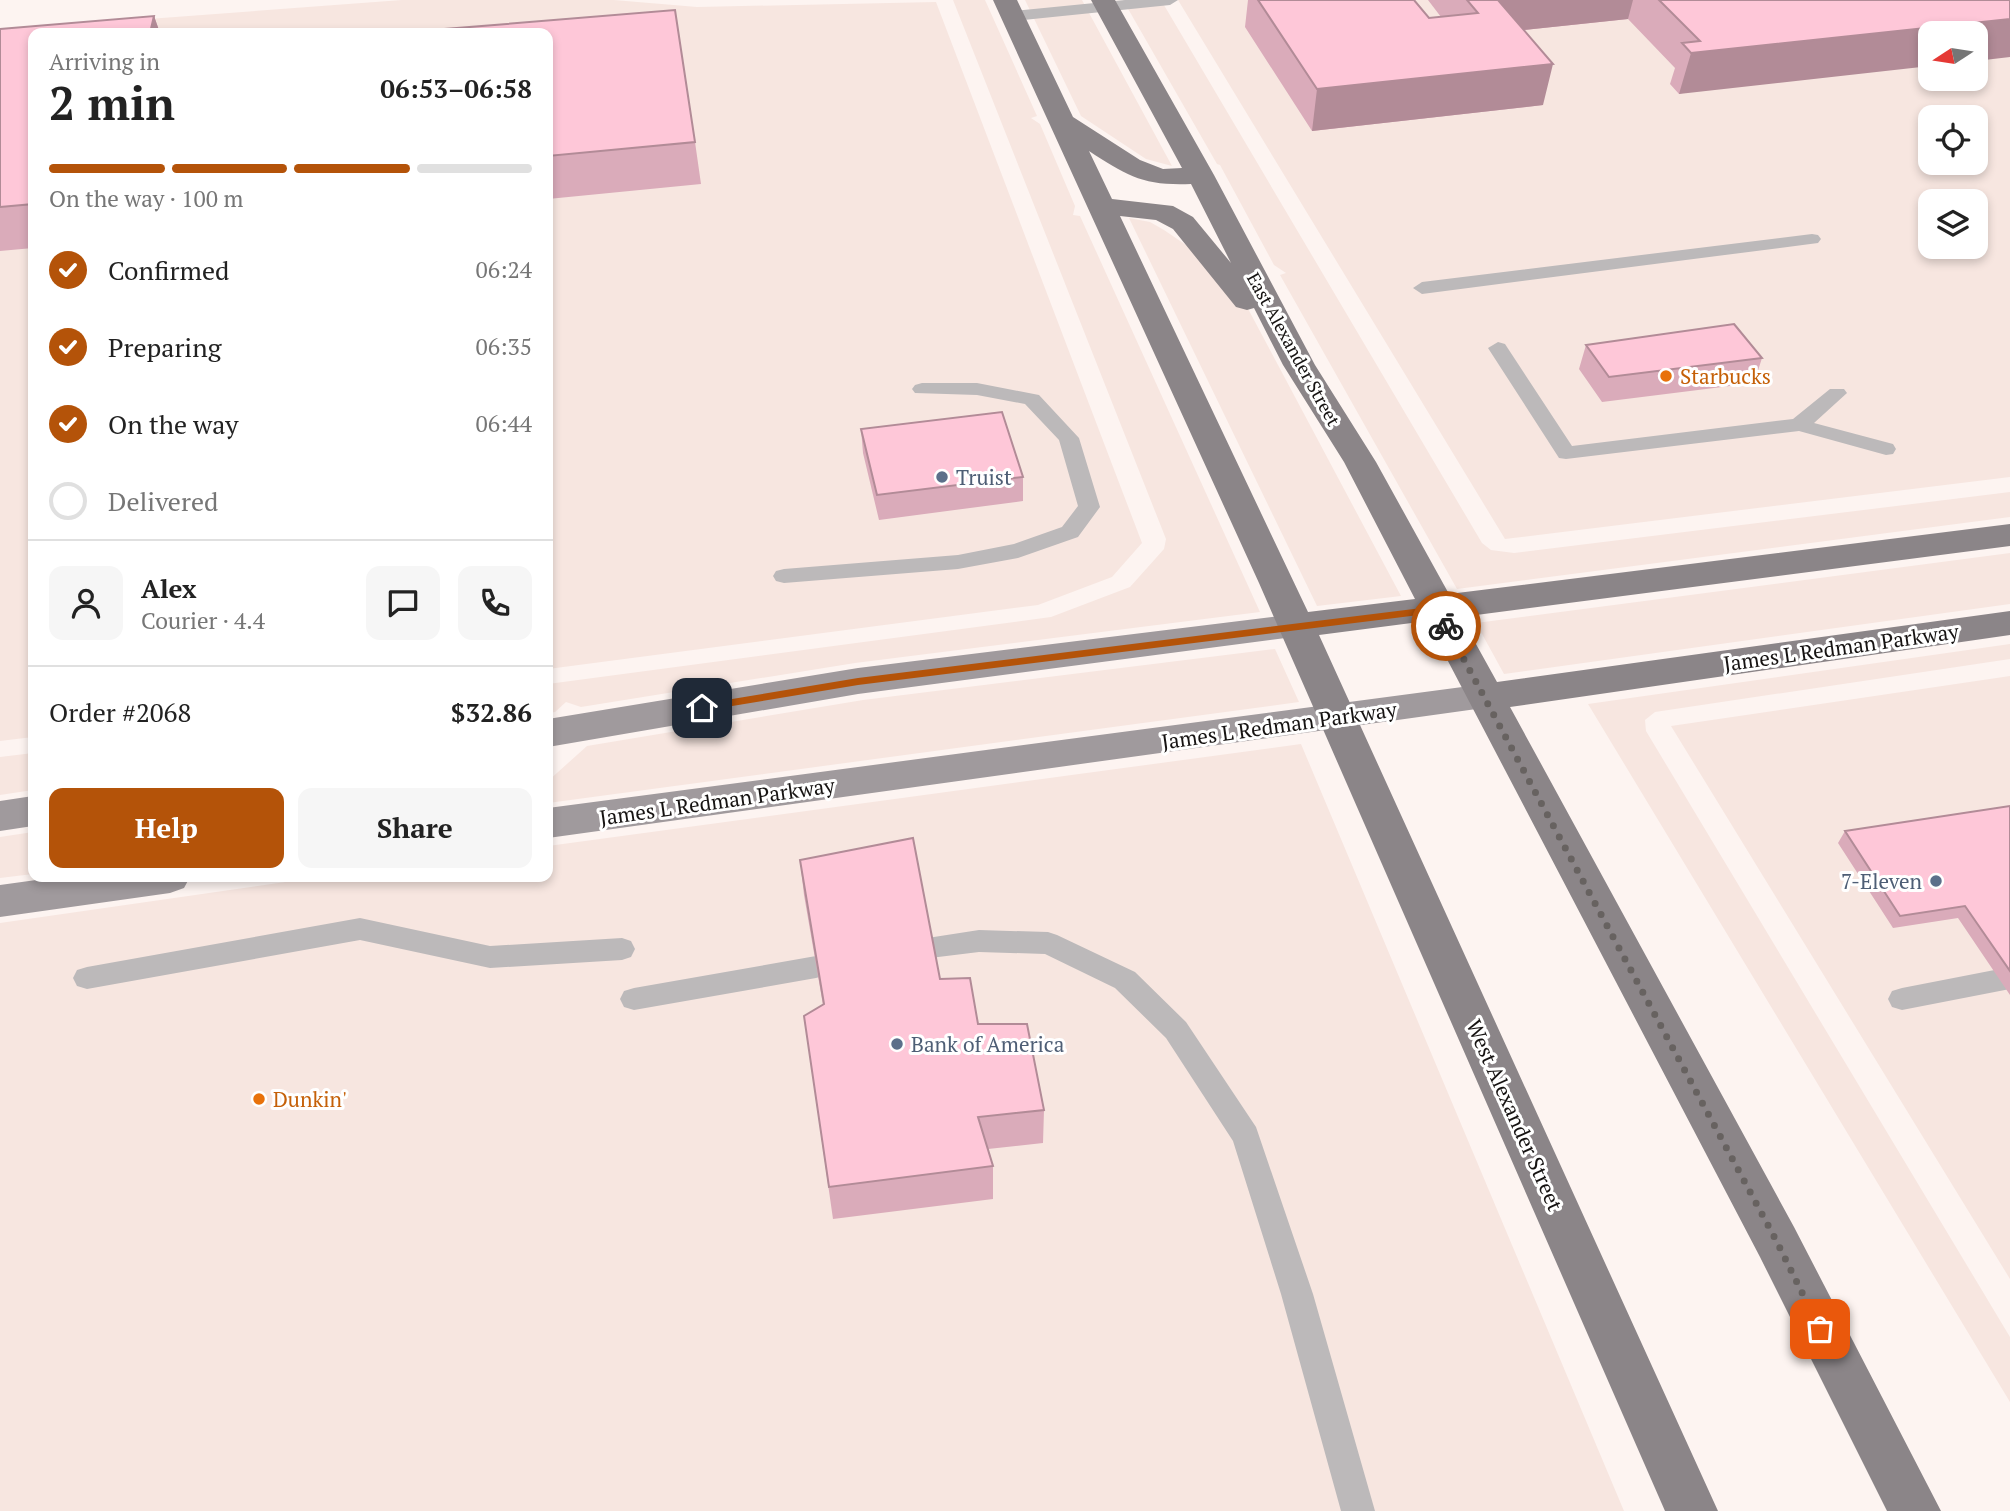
<!DOCTYPE html>
<meta charset="utf-8">
<style>
:root{--surface:#fff;--page:#f6f6f6;--text:#222;--muted:#767676;--line:#e0e0e0;--accent:#b45309}
body{margin:0;font-family:"PT Serif",serif;background:var(--page);color:var(--text);height:100vh;display:flex;flex-direction:column;font-size:26px;white-space:nowrap}
*{box-sizing:border-box;margin:0}
p{font-size:23px;color:var(--muted)}
.icon{flex:none;width:38px;height:38px;fill:none;stroke:currentColor;stroke-width:2;stroke-linecap:round;stroke-linejoin:round}
.map{position:relative;flex:1;overflow:hidden}
.side{position:absolute;left:28px;top:28px;width:525px;height:854px;display:flex;flex-direction:column;background:var(--surface);border-radius:14px;box-shadow:0 4px 10px #0003}
.side>*{flex:none}
.needle{width:46px;rotate:258deg}
.tools{position:absolute;left:1918px;top:21px;display:grid;gap:14px}
.tools a{display:grid;place-items:center;width:70px;height:70px;border-radius:14px;background:var(--surface);box-shadow:0 4px 10px #0003;font-size:35px}
.pin{position:absolute;display:grid;place-items:center;width:60px;height:60px;color:#fff;margin:-30px;border-radius:14px;box-shadow:0 4px 10px #0006}
.courier{position:absolute;display:grid;place-items:center;width:70px;height:70px;margin:-35px;border:5px solid #b45309;border-radius:50%;background:#fff;color:#222;box-shadow:0 2px 9px #0007}
.head em{font-style:normal;font-weight:600}
.head div{display:flex;flex-direction:column-reverse}
.head{display:flex;align-items:center;justify-content:space-between;height:119px;padding:0 21px}
h1{font-size:46px;font-weight:600;line-height:52px}
.bar{display:grid;grid-template-columns:repeat(4,1fr);gap:10px 7px;align-content:center;height:84px;padding:0 21px}
.bar i{height:9px;border-radius:5px;background:var(--line)}
.bar .active{background:var(--accent)}
.bar p{grid-column:span 4}
.line{display:flex;align-items:center;gap:18px;padding:0 21px;border-top:2px solid var(--line)}
.line div{flex:1}
.round{display:grid;place-items:center;flex:none;width:74px;height:74px;border-radius:14px;background:var(--page)}
ol{padding:0 21px;list-style:none}
li{display:flex;align-items:center;gap:21px;height:77px}
li p{margin-inline-start:auto}
li .icon{padding:7px;border-radius:50%;background:var(--accent);color:#fff;stroke-width:4}
li:last-child{color:var(--muted)}
li i{width:38px;height:38px;border:4px solid var(--line);border-radius:50%}
.action{display:flex;gap:14px;margin-top:auto;padding:14px 21px}
.action a{flex:1;height:80px;border-radius:14px;background:var(--accent);color:#fff;font-size:28px;font-weight:600;line-height:80px;text-align:center}
.action a+a{background:var(--page);color:var(--text)}
.map>svg:first-child{display:block}
</style>
<div class="map">
<svg width="2010" height="1511" viewBox="0 0 2010 1511">
<rect width="100%" height="100%" fill="#fdf4f1"/>
<path fill="#f7e6e0" fill-rule="evenodd" d="M402,0h212l83,7 239,-5 206,541 -30,34 -74,28 -490,64v-636h-515v704l-33,4v-711z
M953,0h32l52,116 -6,2 9,6 35,82 -2,9 7,1 180,396 -405,51 -274,44 -15,-5 -11,10 -7,1v-29l503,-67 79,-30 34,-38 2,-10z
M1025,0h57l90,166 -26,-7 -65,-43z
M1123,0h38l321,543 9,7 23,3 496,-61v25l-553,72 -177,-314 6,-2 -12,-8 -54,-100 -3,-1z
M1178,0h832v477l-505,62zM1930,33h46v46h-46zM1930,117h46v46h-46zM1930,201h46v46h-46z
M1129,218l21,4 14,8 66,45 171,321 -84,10z
M2010,553v51l-506,70 -28,-51z
M2010,644v15l-355,53 -10,8 1,11 364,606v65l-422,-698z
M1275,649l24,53 -751,101v-22l39,-35 276,-46z
M2010,676v603l-339,-553z
M1301,744l323,767h-1624v-588l320,-46h228v-31z
M33,753v37l-33,5v-38z
M33,832v42l-33,4v-41z"/>
<g fill="none" stroke-linecap="round" stroke-linejoin="round">
<path fill="#bcb9ba" fill-rule="evenodd" d="M1125,0h53l-8,5 -157,16 -8,-5 8,-5z
M1812,234l6,1 3,4 -3,4 -396,51 -9,-6 9,-6z
M1498,342l7,2 67,102 221,-27 37,-30h14l3,4 -33,30 79,21 3,5 -3,5 -7,1 -87,-24 -233,28 -7,-1 -71,-110z
M922,383h55l62,12 40,43 21,69 -22,30 -60,21 -60,11 -174,14 -8,-2 -3,-5 3,-5 8,-2 174,-14 56,-11 48,-17 16,-21 -19,-66 -34,-36 -48,-9 -62,-2 -3,-4 3,-4z
M360,918l130,28 132,-8 9,3 4,8 -4,8 -9,3 -132,8 -130,-28 -273,49 -10,-3 -4,-8 4,-8 10,-3z
M979,930l69,2 9,3 78,37 51,50 70,105 57,167 62,217h-34l-60,-217 -48,-153 -67,-103 -51,-50 -70,-34 -66,-2 -49,6 -9,-3 -4,-8 4,-8z
M816,956l10,3 4,8 -4,8 -10,3 -182,32 -10,-3 -4,-8 4,-8 10,-3z
M2010,967v22l-108,21 -10,-3 -4,-8 4,-8 10,-3z"/>
<path fill="#a09a9d" fill-rule="evenodd" d="M1296,614l13,3 5,9 -5,9 -451,59 -310,53v-28l310,-51z
M1485,684l13,4 6,9 -6,9 -950,132v-30z
M33,796v30l-33,5v-30z
M58,877h132l-6,11 -14,5 -170,24v-32z"/>
<path fill="#8b8588" fill-rule="evenodd" d="M993,0h24l56,117 67,43 23,9 19,-1 -91,-168h24l99,175 101,190 61,97 73,132 561,-70v22l-549,71 36,65 513,-71v24l-500,72 284,520 147,284h-54l-127,-254 -333,-636 -108,14 399,876h-53l-406,-928zM1089,151c38,25 55,35 102,33l40,79 -38,-46 -20,-11 -61,-7zM1120,216l36,4 17,9 63,78 11,3 7,-2 29,57 61,97 71,137 -107,13z"/>
</g>
<path fill="#daabba" d="M1248,0h166l15,18 12,-1 -13,-17h582l-331,94 -9,-10 5,-16 -47,-49 -104,11 19,75 -231,26 -67,-104z
M154,16l6,17h-127v215l-33,3v-222z
M548,33l147,109 6,42 -153,15z
M1586,345l176,13 -8,25 -152,19 -23,-33z
M861,429l162,48v24l-144,19 -16,-67z
M2010,806v189l-52,-77 -65,10 -55,-85 7,-12z
M800,860l140,119 38,45 66,86 -1,33 -55,6 5,17v33l-160,20 -29,-203 19,-11 -19,-110z"/>
<path fill="#b28b97" d="M1491,0h142l-5,19 -143,15z
M154,16l6,17h-10z
M2010,19v38l-34,4v-28h-46v33l-251,28 12,-41z
M1553,64l-10,41 -231,26 5,-42z"/>
<path fill="#fec7d8" stroke="#b28b97" stroke-width="2" d="M1258,0h156l15,18 49,-5 -11,-13h31l55,64 -236,25z
M1659,0h351v19l-319,34 -9,-10 18,-2z
M675,10l20,132 -147,14v-123h-103v-4z
M154,16l-4,17h-117v171l-33,3v-178z
M1734,324l28,34 -153,19 -23,-32z
M1002,412l21,65 -146,18 -16,-66z
M2010,806v165l-45,-65 -65,10 -55,-85z
M913,838l27,141 30,-1 8,46h49l17,86 -66,7 15,49 -164,21 -25,-171 20,-12 -24,-144z"/>
<path fill="#b45309" d="M1438,606l4,1 10,19 -2,2h-7l-8,-15 -577,72 -156,26 -6,-3 6,-4 156,-26z"/>
<g fill="none" stroke-linecap="round" stroke-linejoin="round">
<path stroke="#676260" stroke-width="7" stroke-dasharray="0 12.6" d="M1446,626l331,616 43,87"/>
</g>
<g fill="#e8710a" stroke="#fff" stroke-width="2.5">
<circle cx="1666" cy="376" r="7"/>
<circle cx="259" cy="1099" r="7"/>
</g>
<g fill="#5c6f8a" stroke="#fff" stroke-width="2.5">
<circle cx="942" cy="477" r="7"/>
<circle cx="1936" cy="881" r="7"/>
<circle cx="897" cy="1044" r="7"/>
</g>
<g text-anchor="middle" dominant-baseline="central" stroke-width="6" stroke-linejoin="round" paint-order="stroke">
<g font-size="18" fill="#161312" stroke="#fff">
<text transform="translate(1294 349) rotate(61)">East Alexander Street</text>
</g>
<g font-size="21" fill="#c56008" stroke="#fff" text-anchor="start">
<text x="1680" y="376">Starbucks</text>
<text x="273" y="1099">Dunkin'</text>
</g>
<g font-size="21" fill="#4e5e75" stroke="#fff" text-anchor="start">
<text x="956" y="477">Truist</text>
<text x="1922" y="881" text-anchor="end">7-Eleven</text>
<text x="911" y="1044">Bank of America</text>
</g>
<g font-size="21" fill="#161312" stroke="#fff">
<text transform="translate(1841 647) rotate(-8)">James L Redman Parkway</text>
<text transform="translate(1279 725) rotate(-8)">James L Redman Parkway</text>
<text transform="translate(717 801) rotate(-8)">James L Redman Parkway</text>
<text transform="translate(1515 1115) rotate(66)">West Alexander Street</text>
</g>
</g>
</svg>
<div class="tools">
<a><svg class="needle" viewBox="-14 -14 28 28"><path d="M0-13l5 13h-10z" fill="#e53935"/><path d="M0 13l5-13h-10z" fill="#767676"/></svg></a>
<a><svg class="icon" aria-label="locate" viewBox="0 0 24 24"><circle cx="12" cy="12" r="6"/><path d="M12 2v4M12 18v4M2 12h4M18 12h4"/></svg></a>
<a><svg class="icon" aria-label="layers" viewBox="0 0 24 24"><path d="M12 4l9 5-9 5-9-5zM3 14l9 5 9-5"/></svg></a>
</div>
<div class="pin" style="left:1820px;top:1329px;background:#ea580c"><svg class="icon" aria-label="bag" viewBox="0 0 24 24"><path d="M5 8h14l-1 12H6zM9 8a3 3 0 0 1 6 0"/></svg></div>
<div class="pin" style="left:702px;top:708px;background:#1f2937"><svg class="icon" aria-label="home" viewBox="0 0 24 24"><path d="M3 11l9-7 9 7M6 9v11h12V9"/></svg></div>
<div class="courier" style="left:1446px;top:626px"><svg class="icon" aria-label="bike" viewBox="0 0 24 24"><circle cx="6" cy="16" r="4"/><circle cx="18" cy="16" r="4"/><path d="M6 16l4-8h5l3 8M10 8l3 8H6M13 5h3"/></svg></div>
<section class="side">
<div class="head"><div><h1>2 min</h1><p>Arriving in</p></div><em>06:53–06:58</em></div>
<div class="bar"><i class="active"></i><i class="active"></i><i class="active"></i><i></i><p>On the way · 100 m</p></div>
<ol>
<li><svg class="icon" aria-label="check" viewBox="0 0 24 24"><path d="M5 12l5 5 9-10"/></svg>Confirmed<p>06:24</p></li>
<li><svg class="icon" aria-label="check" viewBox="0 0 24 24"><path d="M5 12l5 5 9-10"/></svg>Preparing<p>06:35</p></li>
<li><svg class="icon" aria-label="check" viewBox="0 0 24 24"><path d="M5 12l5 5 9-10"/></svg>On the way<p>06:44</p></li>
<li><i></i>Delivered</li>
</ol>
<div class="line" style="height:126px"><a class="round"><svg class="icon" aria-label="person" viewBox="0 0 24 24"><circle cx="12" cy="8" r="4"/><path d="M4 21q1-7 8-7t8 7"/></svg></a><div><b>Alex</b><p>Courier · 4.4</p></div><a class="round"><svg class="icon" aria-label="chat" viewBox="0 0 24 24"><path d="M4 5h16v11H9l-5 4z"/></svg></a><a class="round"><svg class="icon" aria-label="phone" viewBox="0 0 24 24"><path d="M5 4h4l2 5-3 2q2 4 5 5l2-3 5 2v4C11 20 4 13 5 4z"/></svg></a></div>
<div class="line" style="height:91px"><div>Order #2068</div><b>$32.86</b></div>
<div class="action"><a>Help</a><a>Share</a></div>
</section>
</div>
